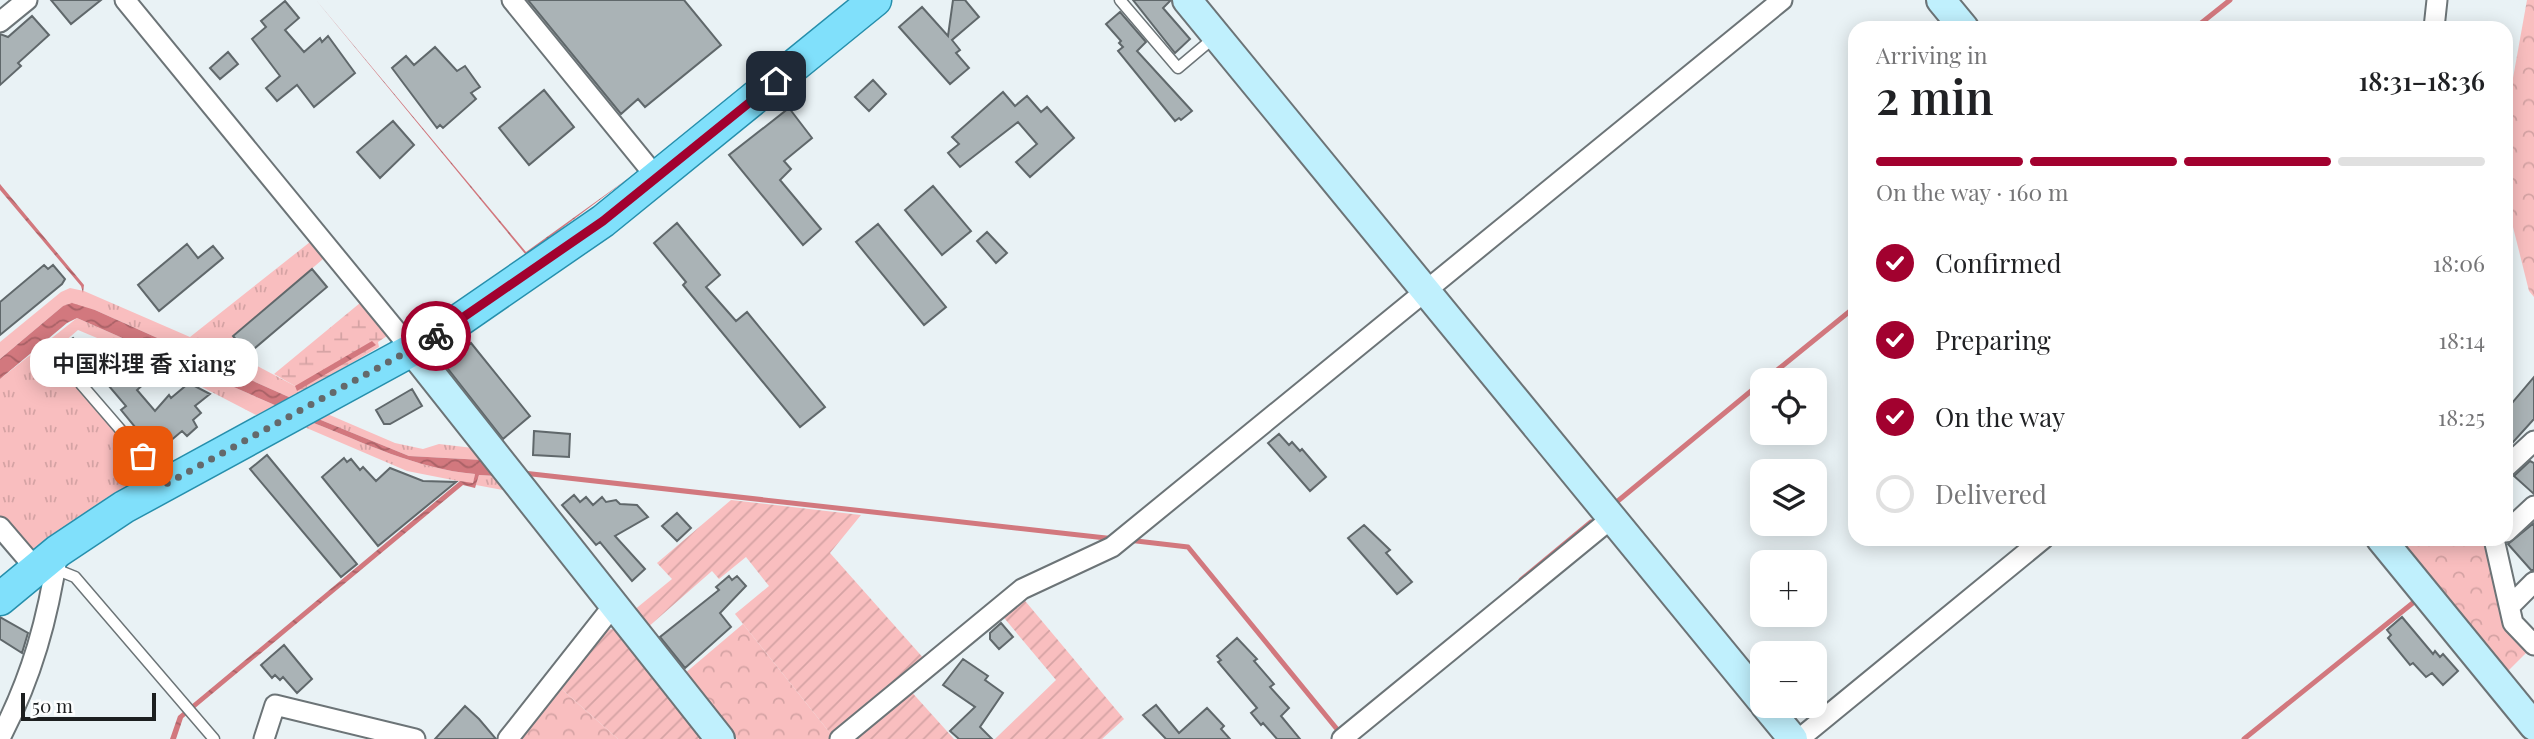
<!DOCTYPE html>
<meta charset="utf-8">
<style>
:root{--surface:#fff;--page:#f2f2f2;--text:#202124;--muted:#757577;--line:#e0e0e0;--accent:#a2012f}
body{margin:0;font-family:"Playfair Display","Noto Sans JP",serif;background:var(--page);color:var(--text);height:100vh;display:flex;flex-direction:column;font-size:26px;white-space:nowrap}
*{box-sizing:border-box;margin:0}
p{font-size:23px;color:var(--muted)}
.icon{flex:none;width:38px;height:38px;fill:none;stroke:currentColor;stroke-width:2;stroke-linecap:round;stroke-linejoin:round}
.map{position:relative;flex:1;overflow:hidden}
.drawer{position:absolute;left:1848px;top:21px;width:665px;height:525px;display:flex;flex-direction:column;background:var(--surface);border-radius:21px;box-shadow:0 4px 18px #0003}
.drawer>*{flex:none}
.tools{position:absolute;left:1750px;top:368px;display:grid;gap:14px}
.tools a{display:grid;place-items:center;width:77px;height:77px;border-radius:14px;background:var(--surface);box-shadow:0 4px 18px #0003;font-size:35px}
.scale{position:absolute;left:21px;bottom:18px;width:135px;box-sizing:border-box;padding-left:7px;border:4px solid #1c1f20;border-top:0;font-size:19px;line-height:24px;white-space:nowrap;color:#1c1f20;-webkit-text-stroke:5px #fcfefe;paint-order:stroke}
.pin{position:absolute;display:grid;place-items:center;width:60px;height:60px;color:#fff;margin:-30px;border-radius:14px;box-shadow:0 4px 10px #0006}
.courier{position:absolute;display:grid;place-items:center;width:70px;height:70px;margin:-35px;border:5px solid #a2012f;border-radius:50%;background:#fff;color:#222;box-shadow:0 2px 9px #0007}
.bubble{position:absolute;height:49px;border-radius:21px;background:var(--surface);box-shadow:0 4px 18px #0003;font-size:23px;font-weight:600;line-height:49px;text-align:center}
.summary em{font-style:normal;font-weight:600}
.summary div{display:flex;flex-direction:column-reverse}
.summary{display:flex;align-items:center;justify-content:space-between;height:119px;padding:0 28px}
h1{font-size:46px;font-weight:600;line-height:52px}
.bar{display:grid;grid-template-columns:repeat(4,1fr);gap:10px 7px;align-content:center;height:84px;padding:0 28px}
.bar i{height:9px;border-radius:5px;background:var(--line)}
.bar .active{background:var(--accent)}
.bar p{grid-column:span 4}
ol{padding:0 28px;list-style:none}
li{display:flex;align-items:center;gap:21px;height:77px}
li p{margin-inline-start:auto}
li .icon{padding:7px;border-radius:50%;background:var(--accent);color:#fff;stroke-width:4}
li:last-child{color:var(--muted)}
li i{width:38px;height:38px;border:4px solid var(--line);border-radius:50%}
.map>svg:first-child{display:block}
</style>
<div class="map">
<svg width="2534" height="739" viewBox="0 0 2534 739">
<defs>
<pattern id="grass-tufts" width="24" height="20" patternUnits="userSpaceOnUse" patternTransform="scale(1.75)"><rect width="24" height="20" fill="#f9bebf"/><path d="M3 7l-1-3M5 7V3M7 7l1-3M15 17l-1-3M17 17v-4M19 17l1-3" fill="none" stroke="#d5a3a4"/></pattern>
<pattern id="forest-crowns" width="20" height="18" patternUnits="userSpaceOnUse" patternTransform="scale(1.75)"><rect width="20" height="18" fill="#f9bebf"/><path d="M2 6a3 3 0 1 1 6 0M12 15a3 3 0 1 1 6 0" fill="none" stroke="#d5a3a4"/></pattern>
<pattern id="wetland-marsh" width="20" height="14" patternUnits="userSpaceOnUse" patternTransform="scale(1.75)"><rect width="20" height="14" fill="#f9bebf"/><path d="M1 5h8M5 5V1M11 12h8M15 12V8" fill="none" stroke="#d5a3a4"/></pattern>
<pattern id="garden-furrows" width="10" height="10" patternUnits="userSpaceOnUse" patternTransform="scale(1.75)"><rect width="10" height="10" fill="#f9bebf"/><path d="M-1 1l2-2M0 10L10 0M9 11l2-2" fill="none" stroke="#d5a3a4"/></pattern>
<pattern id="water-waves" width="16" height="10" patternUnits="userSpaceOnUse" patternTransform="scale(1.75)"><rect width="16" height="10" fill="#d2787e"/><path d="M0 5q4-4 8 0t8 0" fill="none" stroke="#aa6267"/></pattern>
</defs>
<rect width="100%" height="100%" fill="#e9f2f5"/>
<path fill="url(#grass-tufts)" d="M310,242l13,17 -89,77 14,18 -4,5 51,27 4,8 -8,4 -196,-88 -32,-4 -63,53v-17l61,-50 9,-4 14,3 106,46z
M77,318l200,88 -19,10 -106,-55 -74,-31 -28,24 102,120 -63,37 -57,42 -32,-35v-139z
M325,413l70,30 28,6 16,-5 34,4 10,12 -74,-4 -93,-38z
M311,422c52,20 105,47 164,52l-2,10 -66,-13 -105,-45z
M479,475l17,1 12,15 -32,-6z"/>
<path fill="url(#forest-crowns)" d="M2527,0h7v297l-5,-6 -23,-92v-82z
M2392,539h97l40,111 -24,24z
M743,624l91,114 -1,1h-96l-53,-65z
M557,685l61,54h-103z"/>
<path fill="url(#wetland-marsh)" d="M360,303l27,33 -9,6 1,5 -80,47 -4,-8 -21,-12z"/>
<path fill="url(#garden-furrows)" d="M731,500l130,15 -31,38 96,108 -92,77 -99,-124 34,-28 -23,-29 -27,22 -7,-8 -65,57 -14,-17 39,-32 -15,-16z
M1021,596l103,123 -22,20h-107l61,-59 -56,-67z
M616,629l87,110h-85l-61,-54 43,-55z
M908,688l46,51h-108z"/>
<path fill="url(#water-waves)" d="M316,0l210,252 111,-80 -111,83z
M0,184l84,101 -1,8 -2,-7 -81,-96z
M72,303l23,7 196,88 -14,8 -200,-88 -10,5 -67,56v-20l63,-53z
M372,341l4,4 -79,46 -2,-5z
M316,418l93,38 74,4 13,16 -17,-1 -4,13 -12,-3 -280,233 -7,21h-6l8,-23 282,-235 13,2 2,-9c-59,-5 -112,-32 -164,-52z"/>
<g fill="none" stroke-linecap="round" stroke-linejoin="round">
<path stroke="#d2787e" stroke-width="5" d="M2195,28l35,-28
M1765,380l90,-73
M523,473l592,66
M1613,505l149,-123
M1128,540l60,7 153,187
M1521,580l70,-58
M2244,739l170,-137"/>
</g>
<path fill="#aab3b6" stroke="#60686b" stroke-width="2" d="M51,0h50l-30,24z
M528,0h156l37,45 -76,62 -7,-8 -17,15z
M953,0h12l14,17 -27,23 8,10 -4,3 13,15 -19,16 -51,-57 23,-20 26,29z
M1133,0h38l-8,8 27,31 -15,14z
M285,1l14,17 -14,12 19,22 16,-14 2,4 6,-6 27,37 -41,34 -17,-22 -20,16 -11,-13 14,-12 -28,-37 14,-12 -5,-6z
M1120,12l26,30 -9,9 55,60 -11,9 -2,-2 -4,3 -57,-70 5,-4 -4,-4 2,-2 -15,-17z
M32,16l17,19 -31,28 3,3 -21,19v-51l8,3z
M435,47l22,24 8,-5 15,21 -9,6 5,6 -33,29 -3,-3 -3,3 -45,-60 14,-12 8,9z
M228,52l10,12 -18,15 -10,-11z
M873,80l13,14 -17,17 -14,-14z
M544,90l30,37 -45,38 -30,-37z
M1003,92l12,14 12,-10 14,16 6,-5 27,31 -44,39 -14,-15 21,-18 -19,-22 -58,45 -12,-14 11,-9 -7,-7z
M789,108l23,30 -28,23 7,8 -11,11 41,49 -18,16 -74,-90z
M393,121l21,24 -34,33 -23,-26z
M933,186l38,45 -29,24 -37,-45z
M677,223l43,52 -14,12 30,34 11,-9 78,95 -25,20 -117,-142 3,-3 -32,-39z
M878,224l68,83 -22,18 -68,-83z
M987,232l20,21 -11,10 -19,-22z
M187,244l11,14 15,-12 10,12 -64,53 -21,-26z
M44,265l4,4 5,-4 12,14 -3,5 -62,51v-33z
M312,269l15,18 -79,67 -15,-18z
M73,338l17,20 15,-14 24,22 3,-2 14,18 -9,8 18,21 14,-16 2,3 18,-15 21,11 -15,12 6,7 -8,7 4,7 -10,9 -5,-5 -13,11 -3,-4 -13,11 -32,-39 5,-4 -23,-27 -6,5 -4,-5 -4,3 -29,-35z
M471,343l59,73 -27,23 -58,-74z
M2534,377v42l-28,31v-40z
M412,389l10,17 -32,18h-6l-8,-14z
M534,431l36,3 -1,23 -36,-2z
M1279,434l10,11 3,-3 8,9 2,-2 24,28 -16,14 -42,-48z
M267,455l90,109 -16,13 -91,-108z
M344,458l3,4 4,-3 9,11 3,-3 13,14 14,-13 33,13 33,1 -78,64 -56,-69z
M2530,461l4,2v31l-20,-18z
M574,495l6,7 6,-5 7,8 9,-8 4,5 10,-2 4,4 17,1 11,12 -33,19 30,33 -13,12 -32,-39 -4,3 -34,-40z
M677,513l14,15 -14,13 -15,-15z
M2534,523v47h-3l-23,-26z
M1364,525l26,25 -4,3 26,29 -15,12 -49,-56z
M729,576l3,4 5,-4 9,10 -26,27 11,14 -46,41 -25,-31 59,-47 -3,-3z
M0,617l28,16 -6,20 -22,-14z
M2402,617l31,37 2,-3 5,6 3,-3 15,17 -15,14 -11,-12 -6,4 -13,-14 -3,2 -22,-27 3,-3 -4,-5z
M1001,623l12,14 -14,12 -9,-10v-6z
M1237,638l20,21 -3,2 20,23 -4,3 19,21 -8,8 19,23h-23l-14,-16 -2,2 -10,-12 6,-5 -39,-46 3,-2 -4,-4z
M284,645l28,34 -15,14 -14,-16 -3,3 -5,-5 -3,3 -11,-13z
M963,659l25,17 -3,4 18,13 -23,34 12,12h-33l-9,-8 25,-24 -32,-22z
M1156,705l23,28 28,-25 17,18 -3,3 9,10h-64l-23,-24z
M465,706l14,13 17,20h-61z"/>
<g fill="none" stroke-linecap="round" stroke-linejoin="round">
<g stroke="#6c7477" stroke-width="13">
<path id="lane" d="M1120,0l58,68 38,-32
M81,384l82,95
M55,569l20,8 139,162"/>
</g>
<g stroke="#6c7477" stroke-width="23">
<path id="street" d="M125,0l287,350
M512,0l145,178
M0,22l27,-22
M2434,28l3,-28
M2506,467l28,-26
M0,527l36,42
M2506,532l28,-26
M2494,539l19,84 21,22
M2510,606l24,-24
M0,738c32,-61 48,-120 58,-187
M264,739l11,-34 140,34
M508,739l105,-133
M840,739l182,-150 90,-42 670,-547
M1342,739l270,-221
M1799,739l244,-200"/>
</g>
<g stroke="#6c7477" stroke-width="32">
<path id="secondary" d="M1187,0l575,701
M1941,0l23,28
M412,350l308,389
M2381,539l153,187
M1765,705l28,34"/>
</g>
<g stroke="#268fac" stroke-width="35">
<path id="primary" d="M0,599l58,-48 66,-44 308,-168 171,-118 272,-221"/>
</g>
<use href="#lane" stroke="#fff" stroke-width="10"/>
<use href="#street" stroke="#fff" stroke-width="19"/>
<use href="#secondary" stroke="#c0f0fd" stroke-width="28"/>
<use href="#primary" stroke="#80e0fb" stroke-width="32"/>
</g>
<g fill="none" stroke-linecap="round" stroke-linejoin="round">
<path stroke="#64696b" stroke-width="7" stroke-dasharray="0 12.6" d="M143,456l23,28 270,-148"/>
<path stroke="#a2012f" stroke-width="9" d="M436,336l167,-115 173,-140"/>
</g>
</svg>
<div class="tools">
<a><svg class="icon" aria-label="locate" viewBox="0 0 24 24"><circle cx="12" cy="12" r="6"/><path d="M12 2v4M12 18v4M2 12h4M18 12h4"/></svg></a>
<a><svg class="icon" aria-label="layers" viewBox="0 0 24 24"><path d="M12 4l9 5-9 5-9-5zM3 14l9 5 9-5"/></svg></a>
<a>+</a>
<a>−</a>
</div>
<div class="scale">50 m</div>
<div class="pin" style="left:143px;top:456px;background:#ea580c"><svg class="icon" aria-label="bag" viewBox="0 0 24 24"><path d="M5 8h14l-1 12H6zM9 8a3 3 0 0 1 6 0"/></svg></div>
<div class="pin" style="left:776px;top:81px;background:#1f2937"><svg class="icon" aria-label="home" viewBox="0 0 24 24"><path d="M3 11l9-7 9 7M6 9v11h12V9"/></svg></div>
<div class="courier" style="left:436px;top:336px"><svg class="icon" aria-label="bike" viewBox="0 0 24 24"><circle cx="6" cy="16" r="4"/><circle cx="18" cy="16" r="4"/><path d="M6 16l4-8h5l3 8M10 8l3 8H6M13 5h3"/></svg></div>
<div class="bubble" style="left:30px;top:338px;width:228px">中国料理 香 xiang</div>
<section class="drawer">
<div class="summary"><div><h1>2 min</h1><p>Arriving in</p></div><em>18:31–18:36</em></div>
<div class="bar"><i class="active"></i><i class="active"></i><i class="active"></i><i></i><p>On the way · 160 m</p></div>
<ol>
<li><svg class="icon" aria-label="check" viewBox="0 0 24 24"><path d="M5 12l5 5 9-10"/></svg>Confirmed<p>18:06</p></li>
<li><svg class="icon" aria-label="check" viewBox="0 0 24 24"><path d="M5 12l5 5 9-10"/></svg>Preparing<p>18:14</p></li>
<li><svg class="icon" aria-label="check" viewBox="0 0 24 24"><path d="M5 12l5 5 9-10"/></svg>On the way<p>18:25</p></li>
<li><i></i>Delivered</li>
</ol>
</section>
</div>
